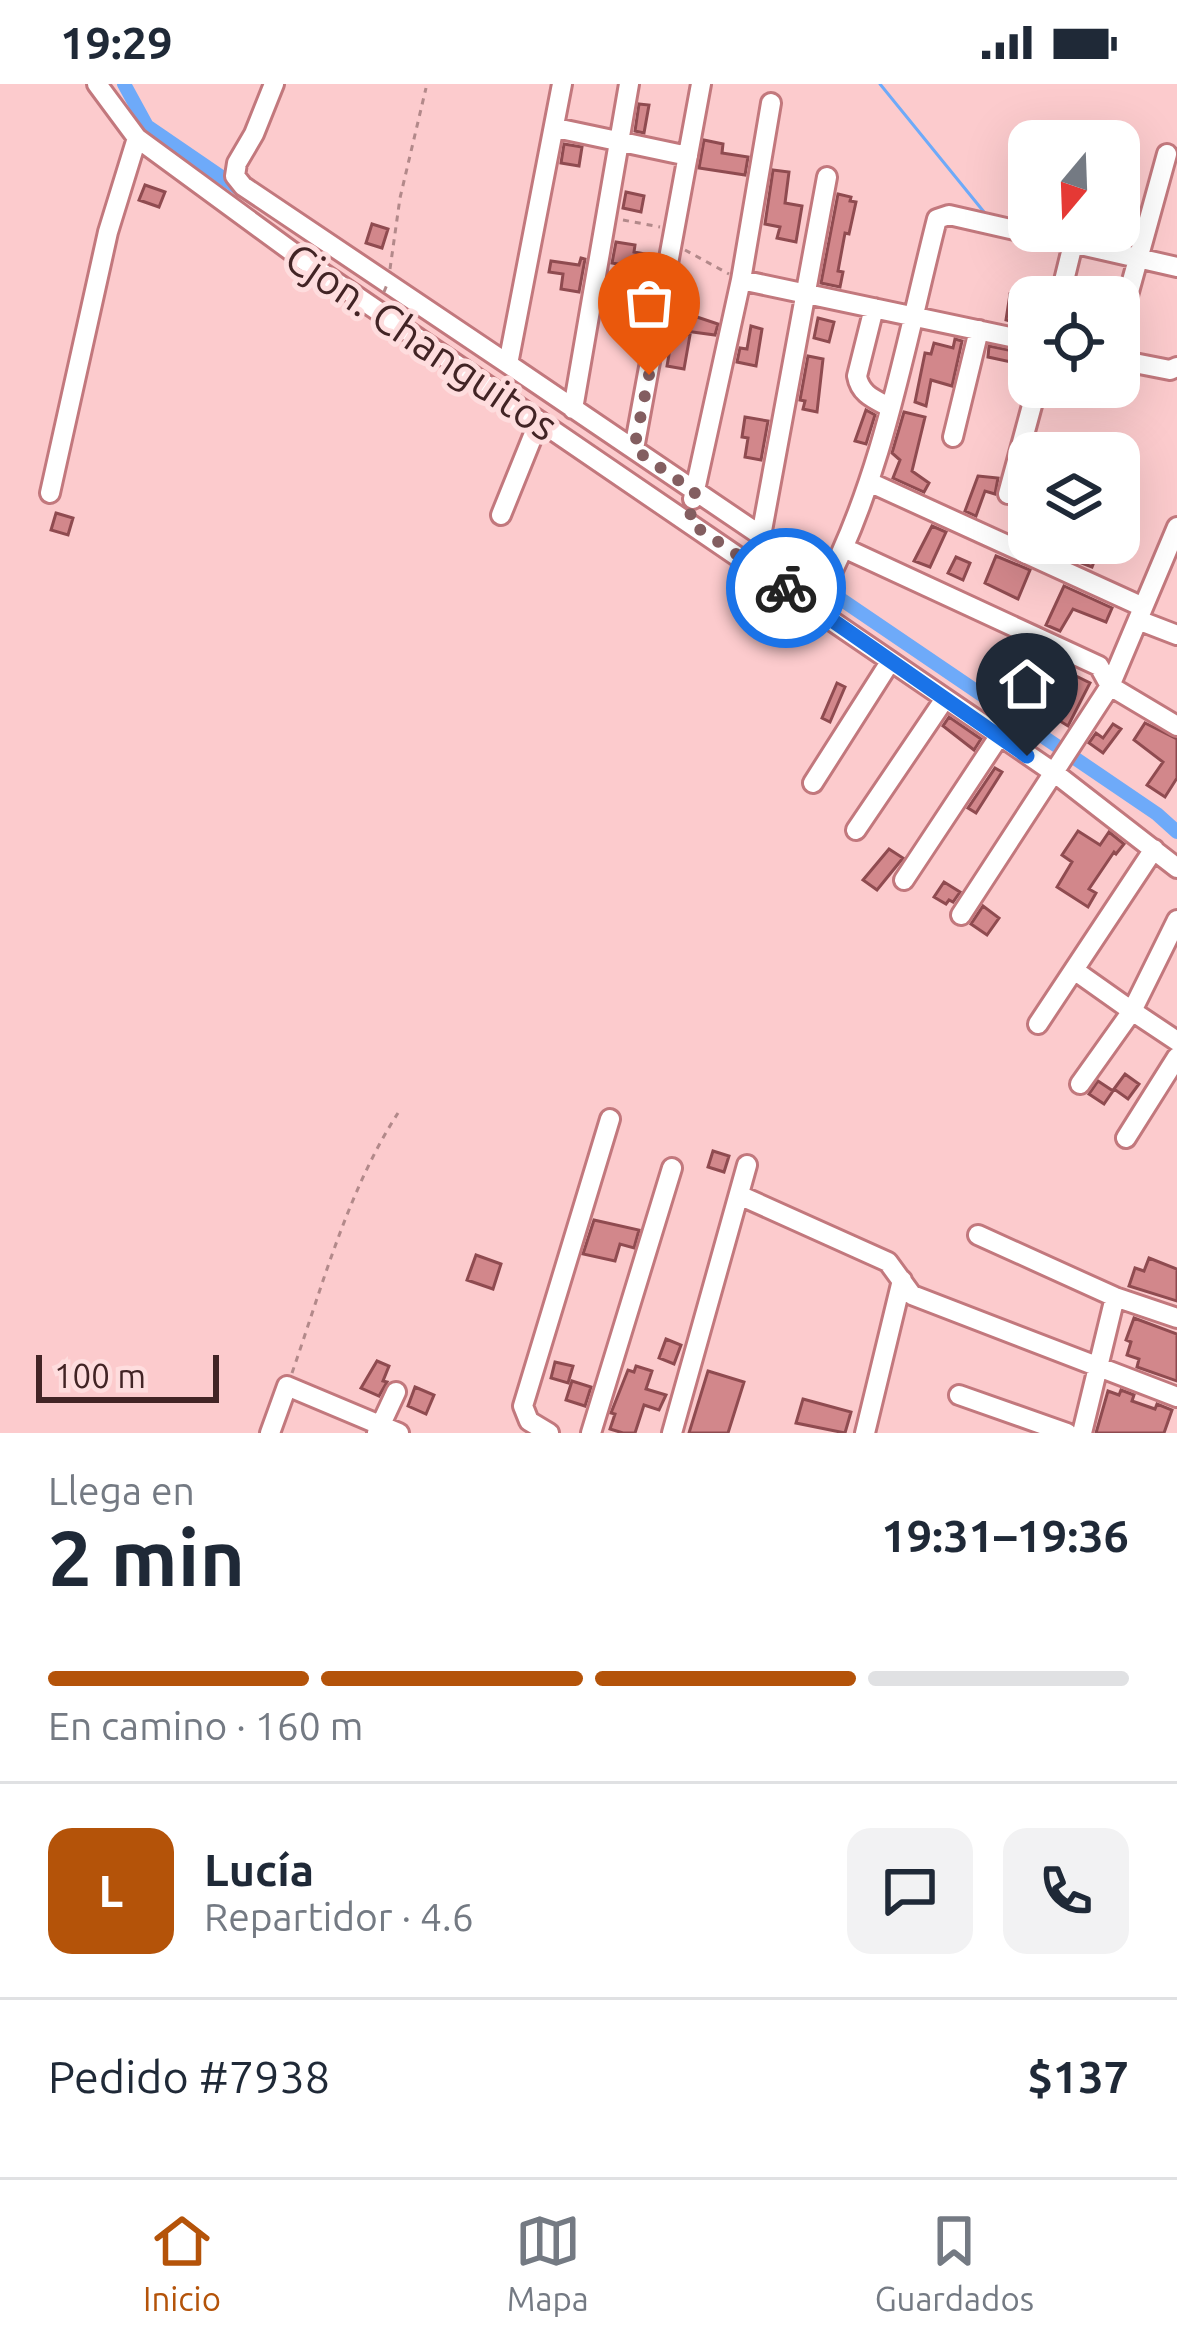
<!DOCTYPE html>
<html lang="es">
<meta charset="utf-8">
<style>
:root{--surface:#fff;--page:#f2f2f3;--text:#1f2937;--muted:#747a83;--line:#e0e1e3;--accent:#b45309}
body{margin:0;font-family:Ubuntu,sans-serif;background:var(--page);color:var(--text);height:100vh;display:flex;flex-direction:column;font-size:45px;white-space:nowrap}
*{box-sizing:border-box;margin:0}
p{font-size:39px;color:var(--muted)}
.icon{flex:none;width:66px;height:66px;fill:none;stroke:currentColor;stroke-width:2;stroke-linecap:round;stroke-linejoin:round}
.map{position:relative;height:1349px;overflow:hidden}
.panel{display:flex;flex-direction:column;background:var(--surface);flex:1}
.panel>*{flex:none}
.needle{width:78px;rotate:199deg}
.controls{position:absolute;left:1008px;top:36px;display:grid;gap:24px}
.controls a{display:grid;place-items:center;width:132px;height:132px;border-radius:24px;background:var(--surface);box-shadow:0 12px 48px #0002;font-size:60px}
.scale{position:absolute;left:36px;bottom:30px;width:183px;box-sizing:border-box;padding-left:12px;border:6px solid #422425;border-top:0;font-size:33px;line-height:42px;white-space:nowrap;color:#422425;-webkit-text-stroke:9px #feddde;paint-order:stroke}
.pin{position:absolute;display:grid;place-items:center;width:102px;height:102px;color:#fff;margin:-123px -51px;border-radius:50% 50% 50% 0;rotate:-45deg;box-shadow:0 0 12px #0007}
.pin .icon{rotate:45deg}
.courier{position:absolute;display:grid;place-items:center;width:120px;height:120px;margin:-60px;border:9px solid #1a73e8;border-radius:50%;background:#fff;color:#222;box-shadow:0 3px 15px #0007}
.head em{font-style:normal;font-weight:600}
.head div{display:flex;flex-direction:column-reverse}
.head{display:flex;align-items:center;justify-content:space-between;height:204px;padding:0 48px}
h1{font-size:78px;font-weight:600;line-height:90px}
.bar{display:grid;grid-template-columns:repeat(4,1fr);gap:18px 12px;align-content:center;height:144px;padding:0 48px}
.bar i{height:15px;border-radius:9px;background:var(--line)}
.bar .selected{background:var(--accent)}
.bar p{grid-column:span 4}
.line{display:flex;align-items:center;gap:30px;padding:0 48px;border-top:3px solid var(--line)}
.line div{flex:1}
.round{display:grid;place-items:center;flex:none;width:126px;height:126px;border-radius:24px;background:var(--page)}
.status{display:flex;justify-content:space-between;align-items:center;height:84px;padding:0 60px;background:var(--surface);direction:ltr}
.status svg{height:33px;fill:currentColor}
.tabs{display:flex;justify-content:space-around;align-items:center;height:168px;border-top:3px solid var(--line);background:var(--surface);font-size:33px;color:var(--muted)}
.tabs a{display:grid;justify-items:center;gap:6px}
.tabs .selected{color:var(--accent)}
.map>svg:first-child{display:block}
</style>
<div class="status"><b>19:29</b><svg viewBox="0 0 49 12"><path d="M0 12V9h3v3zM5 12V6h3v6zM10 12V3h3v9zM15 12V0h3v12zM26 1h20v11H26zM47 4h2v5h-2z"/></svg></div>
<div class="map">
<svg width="1177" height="1349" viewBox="0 0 1177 1349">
<rect width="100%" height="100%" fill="#fccbcd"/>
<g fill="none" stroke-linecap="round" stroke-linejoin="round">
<path stroke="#6eaaf9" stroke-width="3" d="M880,0l104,128"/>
<path stroke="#6eaaf9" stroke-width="14" d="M124,0l23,42 95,65
M820,501l337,229 20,18"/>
</g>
<path fill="#d2878b" stroke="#8f4b50" stroke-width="3" d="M639,20l10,1 -5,28 -9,-2z
M704,56l19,4 -1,9 26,4 -3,18 -46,-7z
M564,60l18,3 -3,19 -18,-3z
M773,86l16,2 -4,31 17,3 -6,36 -19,-4 3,-11 -15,-3z
M145,101l20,7 -6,15 -20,-7z
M1122,104l10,2 -4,23 4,1 -8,20 -5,-1z
M626,108l18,4 -3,16 -18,-4z
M838,110l13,3 -1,4 6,1 -7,32 -4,-1 -7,38 5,1 -3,15 -19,-4z
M372,140l16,5 -6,19 -16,-5z
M616,158l19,3 -1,7 22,4 -3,14 -41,-7z
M581,174l4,1 -6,33 -18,-3 2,-15 -14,-2 2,-11 28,4z
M617,204l20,4 -2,13 -20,-3z
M1010,210l14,3 -3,15 7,2 -3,11 -19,-5z
M688,230l30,10 -3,11 -30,-4z
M818,234l16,4 -5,20 -15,-4z
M751,242l11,3 -6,37 -19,-4 3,-14 7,1z
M673,248l17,3 -6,34 -17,-3z
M955,255l7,2 -10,45 -21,-6 -5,26 -11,-4 10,-49 6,1 3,-11 19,5z
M989,262l34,7 -3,11 -32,-7z
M808,272l15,3 -6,53 -14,-3 2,-8 -5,-1z
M866,326l9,5 -9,29 -11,-3z
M904,328l21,5 -13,54 17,12 -5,9 -31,-14 7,-18 -8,-7z
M745,333l23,4 -7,39 -16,-3 3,-19 -6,-1z
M978,392l20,2 -3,16 -10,-3 -9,25 -11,-5z
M56,429l17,5 -5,17 -17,-5z
M932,442l14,6 -16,35 -16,-6z
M1084,459l16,3 -8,21 -16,-6z
M996,472l34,14 -12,29 -33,-16z
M956,473l14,6 -7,17 -15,-7z
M1064,502l48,22 -6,14 -33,-13 -13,22 -14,-6z
M1076,592l14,7 -22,43 -36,-22 5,-10 23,11z
M837,599l8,4 -15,35 -8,-4z
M949,633l32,22 -7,11 -31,-24z
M1145,639l32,16v39l-12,19 -18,-12 16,-23 -29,-22z
M1113,640l8,5 -18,24 -14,-10 7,-10 7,5z
M995,684l7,4 -26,41 -8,-5z
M1078,747l22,14 9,-13 15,12 -8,10 -2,-2 -25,37 7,4 -8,14 -31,-20 15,-25 -10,-7z
M889,765l14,9 -26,32 -14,-10z
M944,798l16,10 -7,10 -4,-2 -3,4 -12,-7z
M983,822l16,12 -12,17 -16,-11z
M1125,990l14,10 -11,15 -14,-10z
M1098,997l15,10 -9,13 -15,-10z
M713,1067l16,5 -5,16 -16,-5z
M594,1136l45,10 -5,18 -14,-4 -5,17 -32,-7z
M476,1171l25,9 -8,25 -26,-9z
M1149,1174l28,11v32l-48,-15 6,-18 9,3z
M1134,1234l43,16v47l-40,-14 2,-8 -12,-4 4,-13 -5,-2z
M666,1255l15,6 -7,19 -15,-6z
M377,1277l12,5 -6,15 4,1 -8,14 -18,-8z
M555,1278l18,4 -5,17 -17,-5z
M636,1282l16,5 -6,18 20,6 -7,15 -15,-5 -9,28h-12l-13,-4 5,-15 -4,-1 17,-43 6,2z
M708,1287l36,11 -16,51h-39z
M572,1297l19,6 -6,19 -19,-6z
M415,1303l19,8 -8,19 -18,-8z
M1121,1306l13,5 -2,6 23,8 2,-5 15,6 -8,23h-68l12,-42 11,4z
M803,1315l48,13 -6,21 -49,-10z"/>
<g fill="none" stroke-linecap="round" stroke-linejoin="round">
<g stroke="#c2787d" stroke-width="24">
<path id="minor" d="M97,0l40,54 165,121 754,515 121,94
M274,0l-20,50 -17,29 -2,13 8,10 265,178
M562,0l-54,280 320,217
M556,44l132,28
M741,196l288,61
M1060,213l13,-53
M874,224l-17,68c3,18 17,23 32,31
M1119,244l48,-174
M1119,276l51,10 7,-3
M573,325l56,-325
M953,353l26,-107
M634,365l67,-365
M869,398l274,125
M50,409l58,-261 29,-94
M1008,410l29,-107
M693,415l48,-219 30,-177
M501,431l38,-94
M761,452l66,-359
M844,464l255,118 11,20 67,40
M822,508c61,-114 83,-248 115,-373l12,-4 228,52
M1138,536l39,15
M813,699l77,-121
M856,746l88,-130
M904,796l94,-142
M961,831l149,-229 67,-159
M1177,836l-45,91 45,30
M1074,886l58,41 -52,73
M1038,940l116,-175
M1126,1054l51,-81
M739,1111l149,67 24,33 265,102
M978,1151l137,62 62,21
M959,1311l108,38
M270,1349l17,-47 112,47
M377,1349l19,-41
M549,1349l-20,-12 -6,-15 87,-287
M591,1349l81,-265
M672,1349l75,-268
M865,1349l37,-153
M1082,1349l33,-136"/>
</g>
<path stroke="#b2898a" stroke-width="3" stroke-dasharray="6 6" stroke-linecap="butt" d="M623,136l37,7
M685,166l44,24
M390,185l10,-71 26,-110
M292,1289c30,-86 56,-183 106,-260"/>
<use href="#minor" stroke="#fff" stroke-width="18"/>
<path stroke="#b2898a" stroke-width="3" stroke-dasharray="6 6" stroke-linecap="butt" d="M384,208l4,-10"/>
</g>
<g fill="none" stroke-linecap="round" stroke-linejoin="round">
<path stroke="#835e60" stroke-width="12" stroke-dasharray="0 21.6" d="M649,291l-15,74 61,43 -6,30 97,66"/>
<path stroke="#1a73e8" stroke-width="15" d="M786,504l241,168"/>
</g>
<g text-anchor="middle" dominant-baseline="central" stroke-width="10" stroke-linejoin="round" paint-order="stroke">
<g font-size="42" fill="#422425" stroke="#feddde">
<text transform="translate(422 257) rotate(34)">Cjon. Changuitos</text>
</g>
</g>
</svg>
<div class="controls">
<a><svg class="needle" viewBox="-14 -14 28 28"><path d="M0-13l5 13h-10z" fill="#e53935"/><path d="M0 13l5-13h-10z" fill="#747a83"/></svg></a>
<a><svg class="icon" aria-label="locate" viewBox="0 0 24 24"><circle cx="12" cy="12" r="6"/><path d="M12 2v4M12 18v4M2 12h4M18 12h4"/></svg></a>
<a><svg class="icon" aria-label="layers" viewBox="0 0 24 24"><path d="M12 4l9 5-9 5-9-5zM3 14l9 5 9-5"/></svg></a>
</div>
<div class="scale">100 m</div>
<div class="pin" style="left:649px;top:291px;background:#ea580c"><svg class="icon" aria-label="bag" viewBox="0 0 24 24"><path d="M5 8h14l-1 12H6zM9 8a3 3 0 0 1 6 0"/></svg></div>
<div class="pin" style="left:1027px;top:672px;background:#1f2937"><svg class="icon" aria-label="home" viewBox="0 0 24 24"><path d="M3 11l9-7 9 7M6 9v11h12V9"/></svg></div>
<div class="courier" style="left:786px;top:504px"><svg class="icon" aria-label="bike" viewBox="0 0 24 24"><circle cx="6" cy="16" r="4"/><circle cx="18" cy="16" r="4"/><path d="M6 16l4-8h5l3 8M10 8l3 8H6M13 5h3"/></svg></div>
</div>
<section class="panel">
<div class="head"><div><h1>2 min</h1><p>Llega en</p></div><em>19:31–19:36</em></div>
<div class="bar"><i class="selected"></i><i class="selected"></i><i class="selected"></i><i></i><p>En camino · 160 m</p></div>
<div class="line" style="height:216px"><b class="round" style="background:var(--accent);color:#fff">L</b><div><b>Lucía</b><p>Repartidor · 4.6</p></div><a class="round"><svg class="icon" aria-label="chat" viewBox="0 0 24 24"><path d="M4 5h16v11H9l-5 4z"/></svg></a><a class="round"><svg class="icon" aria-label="phone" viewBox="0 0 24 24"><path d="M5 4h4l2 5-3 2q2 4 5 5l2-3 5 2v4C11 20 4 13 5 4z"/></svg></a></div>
<div class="line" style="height:156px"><div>Pedido #7938</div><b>$137</b></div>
</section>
<nav class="tabs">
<a class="selected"><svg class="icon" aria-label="home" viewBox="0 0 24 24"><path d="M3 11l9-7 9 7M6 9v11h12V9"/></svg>Inicio</a>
<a><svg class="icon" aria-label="map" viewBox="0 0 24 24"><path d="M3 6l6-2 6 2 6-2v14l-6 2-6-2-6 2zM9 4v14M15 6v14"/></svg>Mapa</a>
<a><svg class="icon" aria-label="saved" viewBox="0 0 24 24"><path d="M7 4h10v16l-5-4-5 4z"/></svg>Guardados</a>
</nav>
